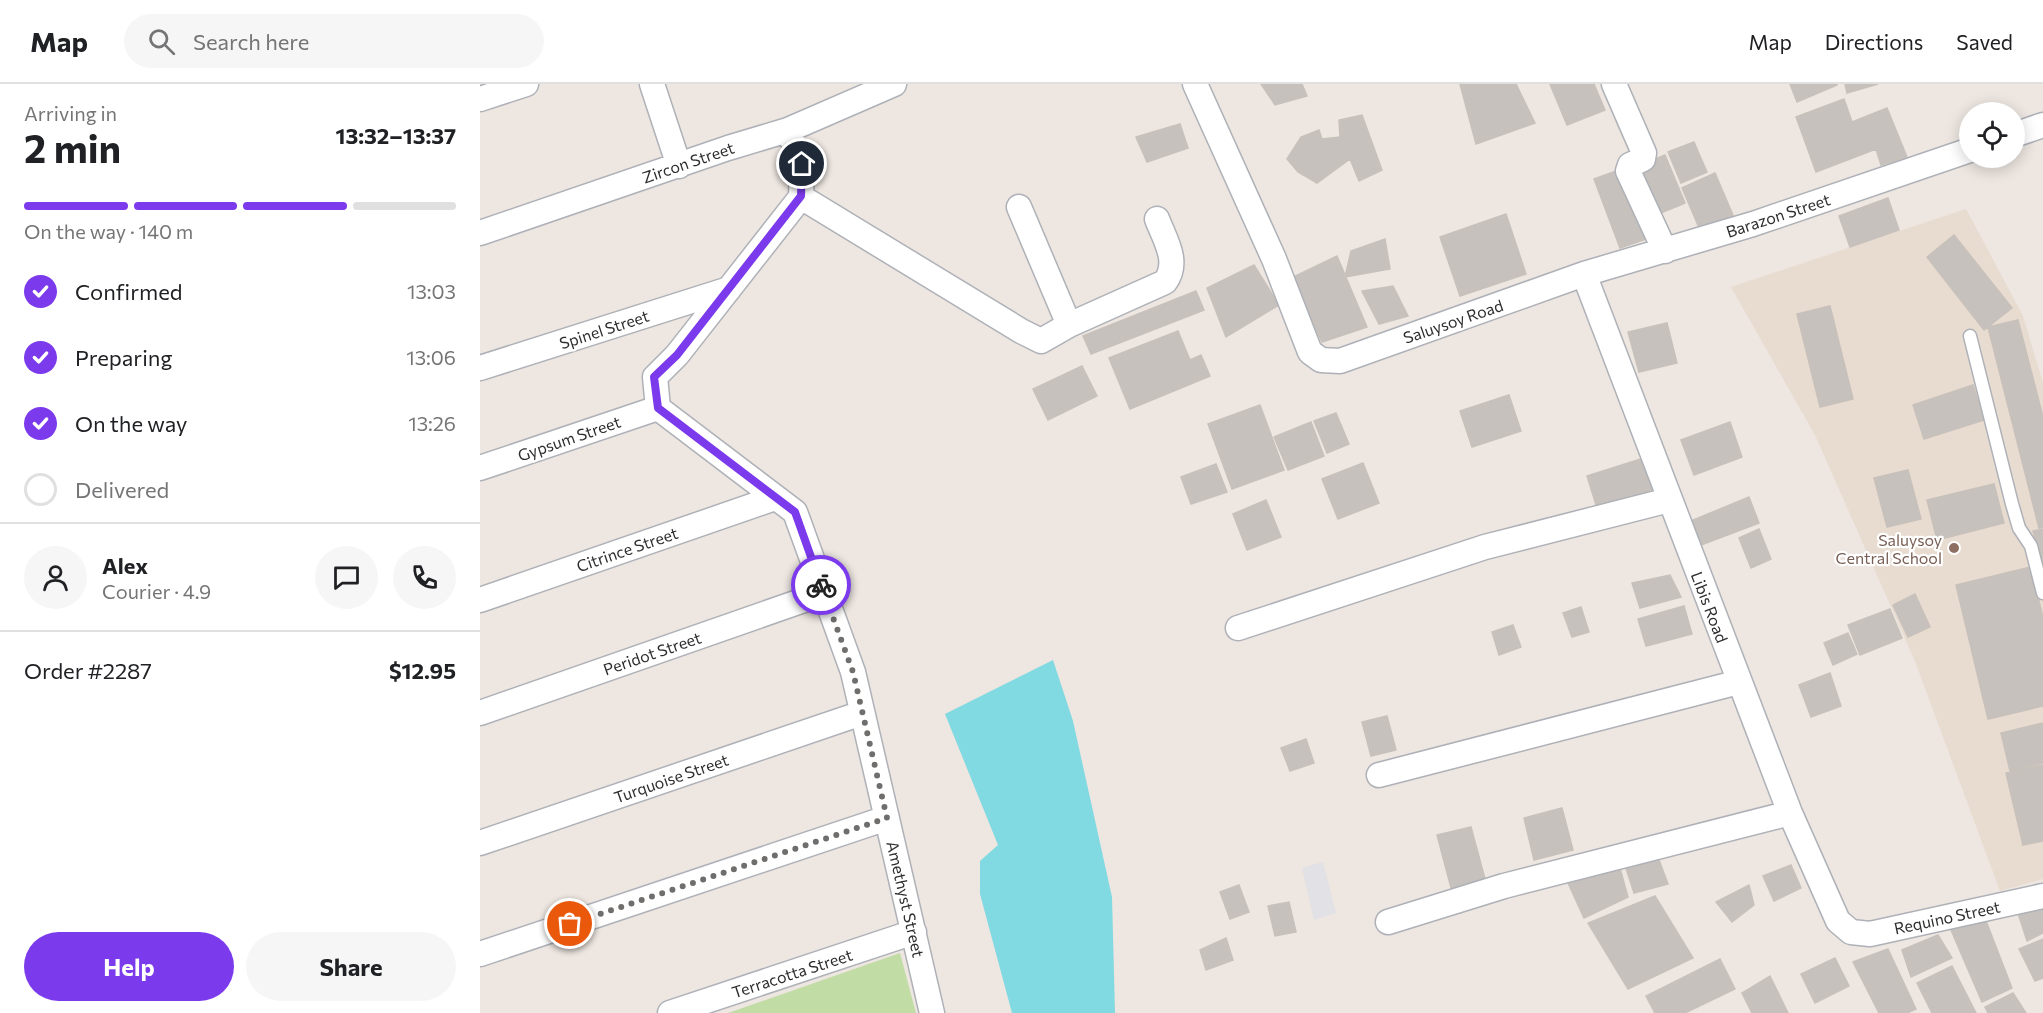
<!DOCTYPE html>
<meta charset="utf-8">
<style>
:root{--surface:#fff;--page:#f6f6f6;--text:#202124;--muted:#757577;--line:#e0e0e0;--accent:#7c3aed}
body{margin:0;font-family:Commissioner,sans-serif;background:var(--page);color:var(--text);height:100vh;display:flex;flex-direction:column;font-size:22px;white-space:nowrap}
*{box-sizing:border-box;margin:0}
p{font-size:20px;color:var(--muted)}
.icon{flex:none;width:33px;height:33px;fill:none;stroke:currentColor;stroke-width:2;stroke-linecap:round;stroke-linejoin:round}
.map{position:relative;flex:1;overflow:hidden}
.sheet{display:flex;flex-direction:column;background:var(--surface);width:480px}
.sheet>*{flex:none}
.buttons{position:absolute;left:1479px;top:18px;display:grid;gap:12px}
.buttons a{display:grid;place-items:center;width:66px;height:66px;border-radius:50%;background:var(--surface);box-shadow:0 3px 15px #0003;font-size:30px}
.pin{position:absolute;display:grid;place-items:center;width:51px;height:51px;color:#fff;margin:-26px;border:3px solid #fff;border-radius:50%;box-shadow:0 2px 6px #0007}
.courier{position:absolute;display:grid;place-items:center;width:60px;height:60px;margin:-30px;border:4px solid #7c3aed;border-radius:50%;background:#fff;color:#222;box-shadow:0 2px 8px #0007}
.headline em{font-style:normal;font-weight:700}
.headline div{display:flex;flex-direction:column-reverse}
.headline{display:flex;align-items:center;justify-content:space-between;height:102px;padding:0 24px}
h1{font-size:39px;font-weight:700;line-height:45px}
.bar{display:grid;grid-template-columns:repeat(4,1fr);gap:9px 6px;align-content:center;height:72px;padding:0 24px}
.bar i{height:8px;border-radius:4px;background:var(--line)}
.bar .active{background:var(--accent)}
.bar p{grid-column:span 4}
.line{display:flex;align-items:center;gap:15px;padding:0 24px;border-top:2px solid var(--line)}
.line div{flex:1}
.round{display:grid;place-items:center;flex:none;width:63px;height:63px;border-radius:32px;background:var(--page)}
ol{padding:0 24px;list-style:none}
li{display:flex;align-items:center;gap:18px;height:66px}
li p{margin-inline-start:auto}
li .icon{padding:6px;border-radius:50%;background:var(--accent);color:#fff;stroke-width:4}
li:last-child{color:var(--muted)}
li i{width:33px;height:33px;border:3px solid var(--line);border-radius:50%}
.action{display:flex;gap:12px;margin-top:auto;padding:12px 24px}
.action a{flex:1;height:69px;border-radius:36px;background:var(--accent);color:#fff;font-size:24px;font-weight:700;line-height:69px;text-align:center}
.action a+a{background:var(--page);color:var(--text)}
header{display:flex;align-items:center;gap:36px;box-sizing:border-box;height:84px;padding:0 30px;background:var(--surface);border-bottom:2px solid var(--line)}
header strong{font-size:28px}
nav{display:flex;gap:33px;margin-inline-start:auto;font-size:21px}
.search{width:420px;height:54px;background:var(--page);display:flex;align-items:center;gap:15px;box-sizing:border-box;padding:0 21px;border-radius:33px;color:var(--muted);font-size:22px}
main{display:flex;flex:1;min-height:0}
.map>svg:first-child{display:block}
</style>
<header>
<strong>Map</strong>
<div class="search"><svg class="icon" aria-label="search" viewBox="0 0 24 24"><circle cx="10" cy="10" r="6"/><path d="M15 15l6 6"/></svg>Search here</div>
<nav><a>Map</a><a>Directions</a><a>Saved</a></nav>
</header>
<main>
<section class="sheet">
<div class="headline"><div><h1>2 min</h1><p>Arriving in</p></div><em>13:32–13:37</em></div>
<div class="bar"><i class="active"></i><i class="active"></i><i class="active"></i><i></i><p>On the way · 140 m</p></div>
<ol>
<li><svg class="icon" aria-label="check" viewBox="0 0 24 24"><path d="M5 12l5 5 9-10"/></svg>Confirmed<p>13:03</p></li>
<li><svg class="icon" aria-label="check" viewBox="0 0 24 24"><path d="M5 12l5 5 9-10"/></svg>Preparing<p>13:06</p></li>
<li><svg class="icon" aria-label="check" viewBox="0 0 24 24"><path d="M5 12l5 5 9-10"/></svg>On the way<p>13:26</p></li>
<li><i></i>Delivered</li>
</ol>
<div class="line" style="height:108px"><a class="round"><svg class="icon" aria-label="person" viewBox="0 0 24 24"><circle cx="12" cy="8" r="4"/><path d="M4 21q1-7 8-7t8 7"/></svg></a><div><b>Alex</b><p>Courier · 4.9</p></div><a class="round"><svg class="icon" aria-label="chat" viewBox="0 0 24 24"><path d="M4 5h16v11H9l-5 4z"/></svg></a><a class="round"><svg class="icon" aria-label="phone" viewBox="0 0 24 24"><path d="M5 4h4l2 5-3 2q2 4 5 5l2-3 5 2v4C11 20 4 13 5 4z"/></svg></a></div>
<div class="line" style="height:78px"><div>Order #2287</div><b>$12.95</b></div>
<div class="action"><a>Help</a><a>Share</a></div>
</section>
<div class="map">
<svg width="1563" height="929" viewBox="0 0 1563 929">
<rect width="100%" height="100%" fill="#ede6e1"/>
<path fill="#e1e1e6" d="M843,778l13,51 -22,7 -12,-52z"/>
<path fill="#e8dbd0" d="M1486,125l57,107 20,67v496l-43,12 -85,-230 -100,-226 -84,-148z"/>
<path fill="#c1dca5" d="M420,869l16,60h-188z"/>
<path fill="#81d9e2" d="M573,576l20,61 39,176 3,116h-103l-32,-119v-33l18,-16 -53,-131z"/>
<path fill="#c6c1bc" stroke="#c8c1bb" stroke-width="1.5" d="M781,0h41l5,12 -32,9z
M980,0h56l19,39 -59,21z
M1070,0h44l11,26 -38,15z
M1310,0h47v1l-40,17z
M1365,0h33l-31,9z
M1364,15l8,23 35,-14 20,49 -26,8 -5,-16 -60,23 -20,-55z
M882,31l20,55 -23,11 -9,-22 -33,24 -19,-11 -11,-13 14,-22 18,-7 3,9 18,-2 -1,-17z
M700,40l8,24 -41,14 -11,-25z
M1214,58l13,30 -26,11 -13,-31z
M1185,71l20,48 -34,14 -20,-48z
M1142,85l27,69 -29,10 -26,-69z
M1235,89l18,42 -33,15 -18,-42z
M1408,114l11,32 -49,17 -11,-31z
M1026,130l20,60 -66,22 -20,-59z
M1474,151l58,73 -28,22 -57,-73z
M905,155l5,30 -45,8 6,-26z
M857,172l30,71 -45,15 -31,-64z
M774,181l25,40 -53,32 -19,-49z
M913,202l15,30 -29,8 -17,-33z
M716,207l8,19 -113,44 -8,-18z
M1350,222l23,93 -33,8 -23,-93z
M1538,236l25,97v110l-4,1 -51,-201z
M1187,239l10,40 -38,9 -11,-40z
M698,247l12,29 11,-5 9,21 -80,33 -21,-51z
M602,282l15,30 -49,24 -15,-31z
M1493,301l11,35 -60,19 -11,-34z
M1029,311l12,36 -49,16 -12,-36z
M780,321l24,65 -52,19 -24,-65z
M856,329l13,31 -22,9 -13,-32z
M831,338l13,34 -36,14 -14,-33z
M1250,338l12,35 -48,18 -13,-35z
M1164,374l10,32 -57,18 -10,-32z
M883,379l16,40 -41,16 -16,-40z
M736,380l11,28 -36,12 -10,-27z
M1428,386l13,49 -34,8 -13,-49z
M1514,400l10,39 -67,17 -10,-40z
M1269,413l10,26 -58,22 -10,-24z
M786,416l15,37 -34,13 -14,-36z
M1279,445l12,30 -20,9 -12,-30z
M1563,445v39l-10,-37z
M1551,483l12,51v88l-55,13 -32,-134z
M1190,491l11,22 -41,11 -8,-25z
M1435,510l15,33 -22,10 -15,-32z
M1204,522l8,28 -46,12 -8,-27z
M1101,523l8,25 -17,5 -9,-24z
M1410,525l12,29 -42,17 -12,-30z
M1033,541l8,22 -22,8 -7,-23z
M1368,549l9,21 -24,11 -9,-22z
M1350,589l11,33 -30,11 -12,-32z
M907,632l9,34 -25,6 -9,-34z
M1563,639v40l-33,8 -9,-38z
M826,655l8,24 -24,8 -9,-23z
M1563,681v76l-20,4 -17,-72z
M1082,724l11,42 -39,10 -10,-42z
M991,743l17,63 -34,9 -17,-64z
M1176,768l12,32 -34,9 -10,-31z
M1138,777l10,36 -44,21 -21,-46z
M1311,781l10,23 -27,13 -11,-25z
M759,801l10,27 -19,7 -10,-27z
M1269,801l5,20 -22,17 -16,-20z
M1175,812l38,62 -65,31 -40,-66z
M809,818l7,30 -21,4 -7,-30z
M1563,820v29l-16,8 -10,-31z
M1503,829l29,75 -30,14 -34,-79z
M1458,851l14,23 -41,19 -9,-27z
M746,854l7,22 -27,10 -6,-20z
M1563,855v39l-8,3 -16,-32z
M1408,865l28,60 -9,4h-28l-26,-51z
M1355,874l14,28 -34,17 -14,-29z
M1240,875l15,30 -50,24h-30l-9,-17z
M1472,882l24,47h-44l-15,-30z
M1290,892l18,37h-36l-10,-20z
M1533,909l13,20h-38l-3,-6z"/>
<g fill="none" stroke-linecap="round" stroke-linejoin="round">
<g stroke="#aeb1b7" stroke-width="15">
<path id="lane" d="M1490,252l42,168 7,24 12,18 12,47"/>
</g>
<g stroke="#aeb1b7" stroke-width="27">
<path id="street" d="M172,0l27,82
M715,0l79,175 36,93 11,8 19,1 244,-87 169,-50 217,-74
M1134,0l30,69 -1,6 -13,6 -2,6 37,80
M0,15l46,-15
M308,46l14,33 -1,34 -124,158 -22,22 3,31 137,104 58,160 79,341
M1534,51l29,-10
M321,113l220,134 20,10 28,-16 96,-43c15,-20 0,-42 -8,-63
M539,123l50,118
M0,149l248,-85 60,-18 106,-46
M1104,190l206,539 48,108 13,11 19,2 173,-38
M0,284l249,-79
M0,384l178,-60
M0,516l295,-102
M758,544l247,-81 184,-47
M0,629l344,-120
M899,691l360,-93
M0,759l382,-130
M908,838l116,-36 286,-73
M0,870l407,-136
M190,929l244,-81"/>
</g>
<use href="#lane" stroke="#fff" stroke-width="12"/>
<use href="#street" stroke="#fff" stroke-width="24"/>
</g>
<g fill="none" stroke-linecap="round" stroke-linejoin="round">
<path stroke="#706e6c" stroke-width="6" stroke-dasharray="0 10.8" d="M90,840l317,-106 -34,-146 -32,-87"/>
<path stroke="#7c3aed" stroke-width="8" d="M322,80l-1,32 -124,159 -23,22 4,31 137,104 26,73"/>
</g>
<circle fill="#8d6e63" stroke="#fff" stroke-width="2" cx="1474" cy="464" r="6"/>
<g text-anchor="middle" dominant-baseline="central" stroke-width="4.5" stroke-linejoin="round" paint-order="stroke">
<g font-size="16" fill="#2d2d2d" stroke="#fff">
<text transform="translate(208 78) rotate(-19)">Zircon Street</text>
<text transform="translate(1298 131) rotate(-18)">Barazon Street</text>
<text transform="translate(973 237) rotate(-19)">Saluysoy Road</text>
<text transform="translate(124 245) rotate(-18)">Spinel Street</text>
<text transform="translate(89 354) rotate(-19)">Gypsum Street</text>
<text transform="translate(147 465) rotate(-19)">Citrince Street</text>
<text transform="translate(1230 523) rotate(69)">Libis Road</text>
<text transform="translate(172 569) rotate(-19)">Peridot Street</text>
<text transform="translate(191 694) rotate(-19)">Turquoise Street</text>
<text transform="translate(426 815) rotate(77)">Amethyst Street</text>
<text transform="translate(1467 833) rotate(-12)">Requino Street</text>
<text transform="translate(312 889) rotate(-18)">Terracotta Street</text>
</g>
<g font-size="16" fill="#785e54" stroke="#fff" text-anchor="end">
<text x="1462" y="455">Saluysoy<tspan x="1462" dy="18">Central School</tspan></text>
</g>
</g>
</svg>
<div class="buttons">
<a><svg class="icon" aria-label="locate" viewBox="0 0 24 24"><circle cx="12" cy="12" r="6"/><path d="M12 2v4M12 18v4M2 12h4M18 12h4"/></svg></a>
</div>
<div class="pin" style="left:90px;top:840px;background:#ea580c"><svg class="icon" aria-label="bag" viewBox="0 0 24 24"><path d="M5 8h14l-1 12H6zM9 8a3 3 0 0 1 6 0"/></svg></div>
<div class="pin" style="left:322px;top:80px;background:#1f2937"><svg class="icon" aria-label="home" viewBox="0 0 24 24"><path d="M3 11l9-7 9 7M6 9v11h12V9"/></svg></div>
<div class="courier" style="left:341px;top:501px"><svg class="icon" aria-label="bike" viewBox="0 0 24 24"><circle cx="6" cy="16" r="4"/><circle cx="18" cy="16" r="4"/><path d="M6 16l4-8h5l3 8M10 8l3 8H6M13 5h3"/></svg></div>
</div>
</main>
